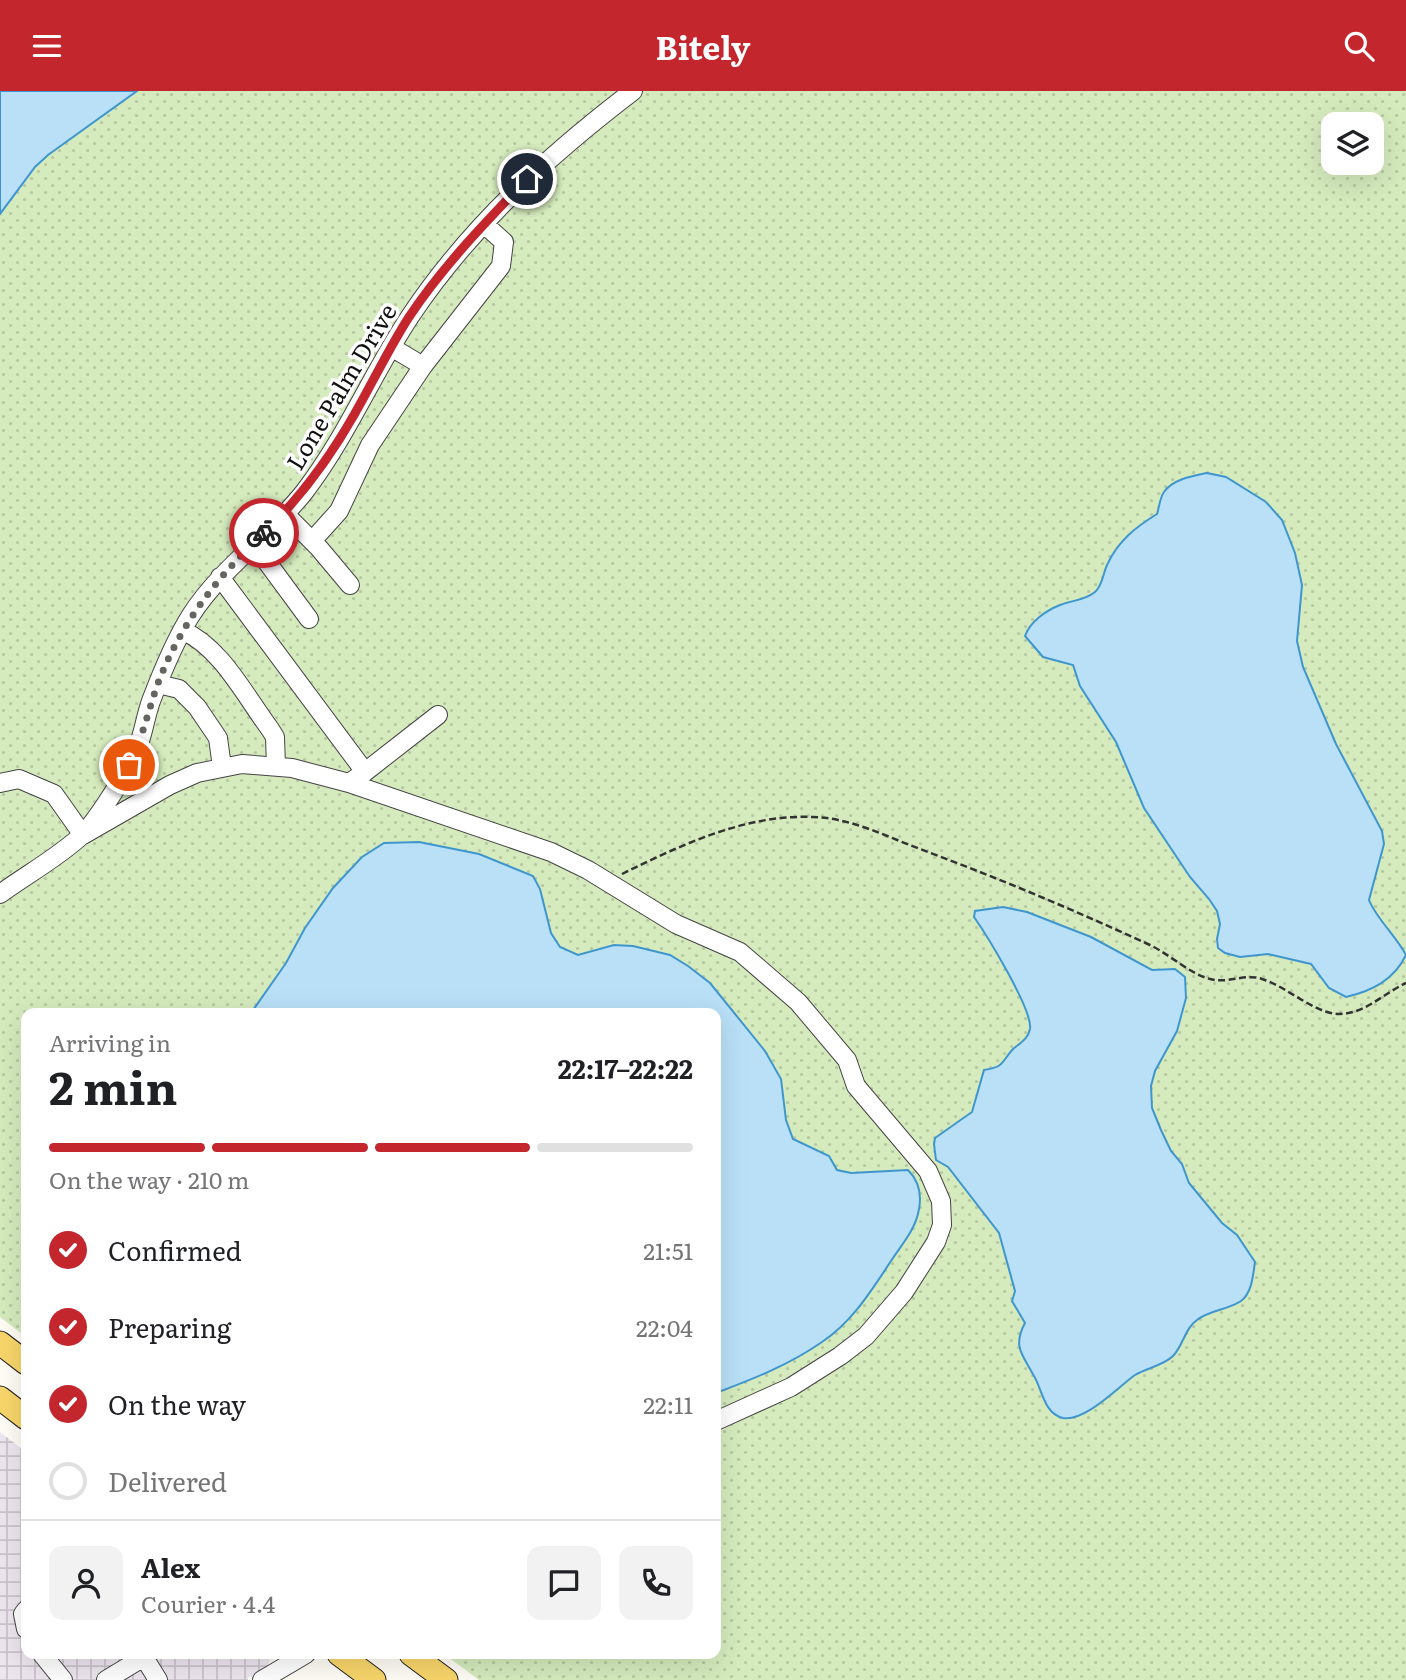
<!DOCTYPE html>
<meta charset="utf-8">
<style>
:root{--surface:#fff;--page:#f2f2f2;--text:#202124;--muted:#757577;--line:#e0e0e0;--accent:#c4262e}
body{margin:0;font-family:Literata,serif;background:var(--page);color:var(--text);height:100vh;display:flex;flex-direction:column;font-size:26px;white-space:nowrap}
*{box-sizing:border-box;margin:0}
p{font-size:23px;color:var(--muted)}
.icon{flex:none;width:38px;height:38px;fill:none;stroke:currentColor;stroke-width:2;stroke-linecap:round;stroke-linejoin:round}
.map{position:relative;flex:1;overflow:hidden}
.details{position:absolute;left:21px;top:917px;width:700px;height:651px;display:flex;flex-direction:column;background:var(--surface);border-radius:14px;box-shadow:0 7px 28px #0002}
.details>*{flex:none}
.controls{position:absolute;left:1321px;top:21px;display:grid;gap:14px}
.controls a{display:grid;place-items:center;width:63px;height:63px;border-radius:14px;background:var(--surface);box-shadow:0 7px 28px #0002;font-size:35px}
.pin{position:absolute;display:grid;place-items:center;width:60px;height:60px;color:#fff;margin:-30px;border:4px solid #fff;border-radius:50%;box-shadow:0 2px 7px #0007}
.courier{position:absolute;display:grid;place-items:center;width:70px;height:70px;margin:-35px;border:5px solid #c4262e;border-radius:50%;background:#fff;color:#222;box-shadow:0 2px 9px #0007}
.headline em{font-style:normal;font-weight:700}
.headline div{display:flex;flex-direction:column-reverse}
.headline{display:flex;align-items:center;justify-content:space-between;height:119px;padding:0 28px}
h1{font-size:46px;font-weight:700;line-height:52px}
.bar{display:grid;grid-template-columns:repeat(4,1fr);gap:10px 7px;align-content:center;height:84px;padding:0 28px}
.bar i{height:9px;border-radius:5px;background:var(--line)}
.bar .on{background:var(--accent)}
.bar p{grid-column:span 4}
.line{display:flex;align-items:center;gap:18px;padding:0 28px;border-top:2px solid var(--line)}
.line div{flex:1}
.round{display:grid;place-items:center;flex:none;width:74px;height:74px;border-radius:14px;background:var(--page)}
ol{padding:0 28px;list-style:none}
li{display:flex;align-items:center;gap:21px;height:77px}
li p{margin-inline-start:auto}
li .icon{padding:7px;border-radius:50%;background:var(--accent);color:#fff;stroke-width:4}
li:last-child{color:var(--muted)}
li i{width:38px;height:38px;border:4px solid var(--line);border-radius:50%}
header{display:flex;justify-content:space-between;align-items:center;height:91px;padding:0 28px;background:var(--accent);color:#fff;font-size:32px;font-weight:700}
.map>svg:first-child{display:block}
</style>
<header><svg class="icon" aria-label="menu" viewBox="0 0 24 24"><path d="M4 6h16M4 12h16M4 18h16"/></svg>Bitely<svg class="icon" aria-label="search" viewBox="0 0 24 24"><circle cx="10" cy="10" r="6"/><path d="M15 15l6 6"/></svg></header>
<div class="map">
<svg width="1406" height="1589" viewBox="0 0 1406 1589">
<defs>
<pattern id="industrial-grid" width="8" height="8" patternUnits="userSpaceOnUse" patternTransform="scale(1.75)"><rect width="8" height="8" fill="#eee6ef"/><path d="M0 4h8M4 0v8" fill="none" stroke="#cbc4cc"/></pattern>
<pattern id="grass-dots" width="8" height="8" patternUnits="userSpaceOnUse" patternTransform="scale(1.75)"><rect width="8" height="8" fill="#d5ebbd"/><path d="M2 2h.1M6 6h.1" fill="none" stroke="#b6c8a1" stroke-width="1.8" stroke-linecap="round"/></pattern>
</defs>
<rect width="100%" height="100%" fill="#fffdf5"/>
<path fill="url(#industrial-grid)" d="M0,1341l26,20v202h246l-5,14 -13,9h-6v3h-248z"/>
<path fill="url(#grass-dots)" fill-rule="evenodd" d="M137,0h1269v1589h-927l-35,-26h272v-641h-690v324l-26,-20v-1103l35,-47 13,-12zM1334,33h38v39h-38z"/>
<path fill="#b9e0f7" stroke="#3f96cf" stroke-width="2" d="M0,0h137l-89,64 -13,12 -35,47z
M1207,382l19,4 40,25 16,18 13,33 7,32 -5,56 6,26 33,77 46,87 2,13 -15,56c7,18 27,36 37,55 -12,25 -34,36 -60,42l-17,-9 -18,-24 -43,-10 -28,3 -15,-4 -7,-5 -1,-9 3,-15 -3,-13 -8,-12 -19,-22 -46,-69 -28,-66 -36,-56 -7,-21 -30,-8 -18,-21c5,-14 20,-25 35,-31 12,-5 24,-4 35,-13 8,-7 8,-20 13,-29 11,-23 28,-36 49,-49 2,-6 3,-17 7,-22 9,-13 29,-16 43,-19z
M419,751l60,12 54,22 7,13 11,44 9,14 18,8 36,-10 19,1 37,9 18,11 22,17 55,68 16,28 5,41 7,19 36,17 8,14 14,3 57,-3c11,11 14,23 11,39 -3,20 -17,35 -28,52 -20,30 -38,60 -69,81 -33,23 -69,37 -106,51v-380h-465l35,-50 19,-35 28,-40 29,-31 22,-14z
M1003,816l24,5 64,25 61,33 23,-1 10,8 1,21 -9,33 -22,40 -4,15 1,22 9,22 10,21 11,13 7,19 33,40 15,12 18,27c-2,13 -3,31 -14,39 -13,9 -32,9 -44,19 -12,8 -14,26 -24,36 -9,9 -26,12 -38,19 -17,12 -50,47 -72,43 -19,-4 -21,-29 -29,-42 -11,-21 -22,-29 -9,-53l-13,-22 3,-10 -16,-58 -51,-66 -12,-7 -2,-16 1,-6 37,-26 12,-42c21,-3 17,-8 29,-21 7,-6 15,-10 17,-20 3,-19 -44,-95 -56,-112l1,-6z"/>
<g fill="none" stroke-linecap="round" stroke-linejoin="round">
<g stroke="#444" stroke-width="20">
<path id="minor" d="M391,256l32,19 78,-100 3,-24 -20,-18
M284,422l35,35 31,37
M312,450l27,-30 31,-66 53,-79
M253,452l56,76
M220,486l145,195 -16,11
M183,540c37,15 63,66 87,98l5,8 1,29
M158,593l21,5 18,18 21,31 4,29
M365,681l73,-57
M0,692l19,-4 35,15 29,41 87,-50 27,-12 45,-9 50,4 57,15 202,69 37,18 88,54 64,28 58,50 49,58 9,26 72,85 13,30 1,24 -6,17 -32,50 -38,44 -26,20 -49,31 -75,34
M0,803c26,-19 57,-36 81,-58 15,-14 47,-65 55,-84 7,-16 9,-34 15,-51 11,-29 23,-59 40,-86 32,-49 79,-79 114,-124 42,-55 68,-119 106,-176 59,-88 138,-160 222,-224
M26,1519l-3,4 3,15
M42,1563l21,26
M142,1563l16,26
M106,1589l38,-23
M262,1589l44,-26"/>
</g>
<g stroke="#222" stroke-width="25">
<path id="major" d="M0,1252l26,20
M0,1307l26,20
M339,1563l35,26
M411,1563l35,26"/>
</g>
<path stroke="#333" stroke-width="2.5" stroke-dasharray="7 3.5" stroke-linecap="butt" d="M622,783c59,-29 124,-60 191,-57 38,1 72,19 107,32 78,29 154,61 230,96 19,9 40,29 60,34 18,5 35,-6 52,0 24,7 53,35 77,35 26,0 45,-21 67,-31"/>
<use href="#minor" stroke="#fff" stroke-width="18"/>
<use href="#major" stroke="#f9d66b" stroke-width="23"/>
</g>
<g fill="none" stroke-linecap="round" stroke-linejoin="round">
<path stroke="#646461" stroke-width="7" stroke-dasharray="0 12.6" d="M129,674c13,-25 19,-54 29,-82 23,-60 59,-106 106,-150"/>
<path stroke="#c4262e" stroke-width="9" d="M264,442c36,-35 65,-74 90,-118 19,-33 35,-67 55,-98 34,-51 76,-94 118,-138"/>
</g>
<g text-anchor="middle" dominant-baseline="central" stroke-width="7" stroke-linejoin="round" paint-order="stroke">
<g font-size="24" fill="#111" stroke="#fff">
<text transform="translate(340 295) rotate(-59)">Lone Palm Drive</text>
</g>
</g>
</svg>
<div class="controls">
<a><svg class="icon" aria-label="layers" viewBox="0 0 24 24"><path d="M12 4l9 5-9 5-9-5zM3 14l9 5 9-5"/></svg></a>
</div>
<div class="pin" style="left:129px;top:674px;background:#ea580c"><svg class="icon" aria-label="bag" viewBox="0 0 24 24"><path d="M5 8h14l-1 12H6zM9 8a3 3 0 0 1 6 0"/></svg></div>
<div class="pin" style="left:527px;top:88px;background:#1f2937"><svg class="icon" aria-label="home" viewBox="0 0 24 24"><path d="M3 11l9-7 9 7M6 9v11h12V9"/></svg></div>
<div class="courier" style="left:264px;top:442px"><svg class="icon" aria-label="bike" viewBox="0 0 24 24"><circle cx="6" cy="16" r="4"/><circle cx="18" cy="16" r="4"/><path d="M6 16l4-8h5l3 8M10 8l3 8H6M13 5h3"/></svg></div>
<section class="details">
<div class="headline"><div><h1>2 min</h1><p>Arriving in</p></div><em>22:17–22:22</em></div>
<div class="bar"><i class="on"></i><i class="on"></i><i class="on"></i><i></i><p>On the way · 210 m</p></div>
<ol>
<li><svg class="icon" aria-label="check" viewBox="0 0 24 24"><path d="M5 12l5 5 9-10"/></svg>Confirmed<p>21:51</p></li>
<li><svg class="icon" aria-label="check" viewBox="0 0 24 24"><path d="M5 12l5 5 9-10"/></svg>Preparing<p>22:04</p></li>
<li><svg class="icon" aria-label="check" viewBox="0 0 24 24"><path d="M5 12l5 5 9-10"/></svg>On the way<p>22:11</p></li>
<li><i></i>Delivered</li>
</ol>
<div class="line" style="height:126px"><a class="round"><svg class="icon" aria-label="person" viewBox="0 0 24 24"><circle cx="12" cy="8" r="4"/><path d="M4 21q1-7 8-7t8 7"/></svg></a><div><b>Alex</b><p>Courier · 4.4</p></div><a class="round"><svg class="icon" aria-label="chat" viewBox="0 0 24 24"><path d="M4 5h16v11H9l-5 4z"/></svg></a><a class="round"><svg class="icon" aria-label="phone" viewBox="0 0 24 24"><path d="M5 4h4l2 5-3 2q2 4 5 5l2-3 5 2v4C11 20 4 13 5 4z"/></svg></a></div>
</section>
</div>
